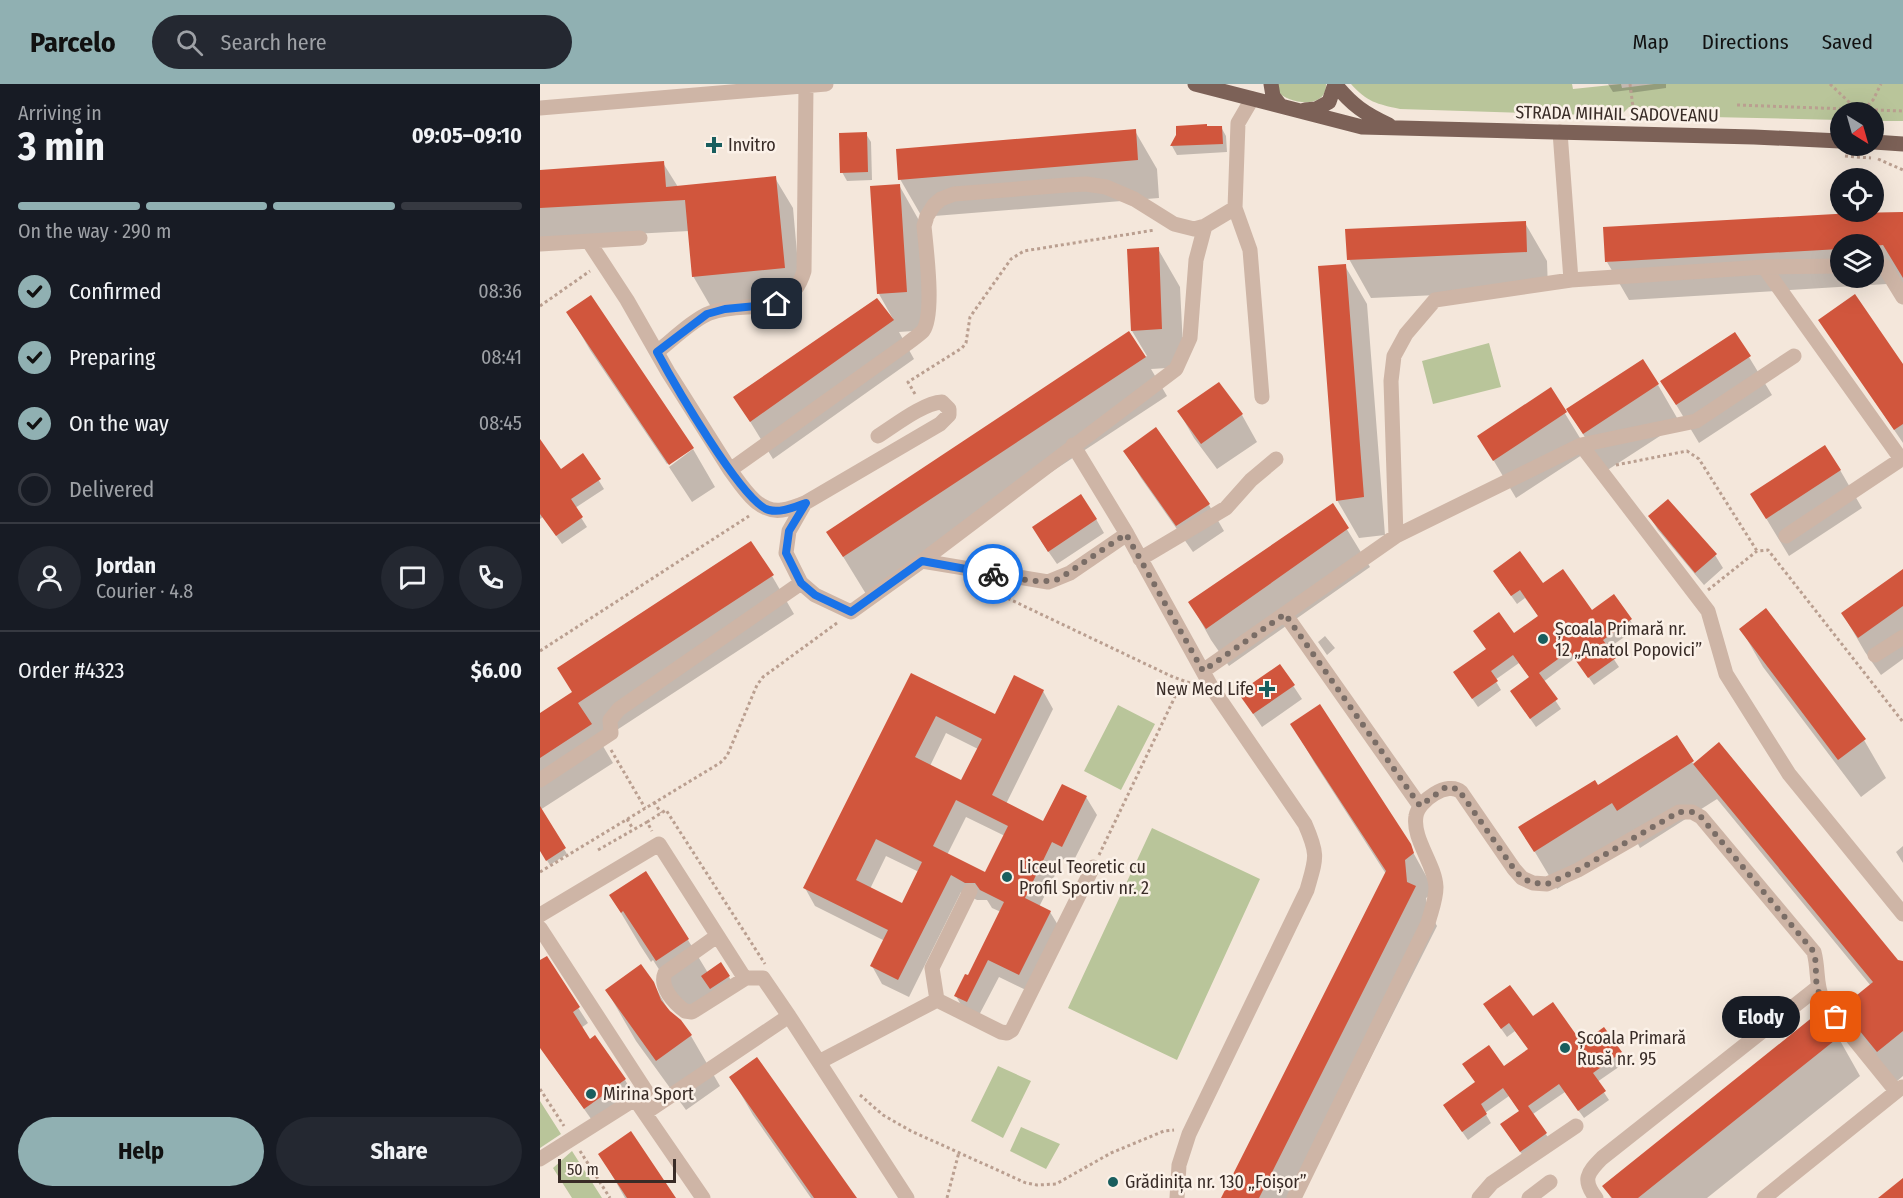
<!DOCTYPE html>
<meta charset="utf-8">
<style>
:root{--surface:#171b24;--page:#242831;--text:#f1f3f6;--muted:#9ea1a6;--line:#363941;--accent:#90b0b2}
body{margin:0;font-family:"Fira Sans Condensed",sans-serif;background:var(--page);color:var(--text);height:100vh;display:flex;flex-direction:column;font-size:22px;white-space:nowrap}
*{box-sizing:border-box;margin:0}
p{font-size:20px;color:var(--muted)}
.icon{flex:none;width:33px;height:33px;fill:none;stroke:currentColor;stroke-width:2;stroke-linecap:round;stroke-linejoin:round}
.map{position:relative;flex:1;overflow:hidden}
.drawer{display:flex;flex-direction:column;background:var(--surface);width:540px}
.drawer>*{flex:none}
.needle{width:39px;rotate:143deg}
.tools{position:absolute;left:1290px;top:18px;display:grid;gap:12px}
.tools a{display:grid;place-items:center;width:54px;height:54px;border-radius:50%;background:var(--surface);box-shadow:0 6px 24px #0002;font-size:30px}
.scale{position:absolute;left:18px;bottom:15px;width:118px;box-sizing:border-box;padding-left:6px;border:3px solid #392c27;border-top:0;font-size:16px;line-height:21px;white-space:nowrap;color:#392c27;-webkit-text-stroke:4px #fbf1e8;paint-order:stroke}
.pin{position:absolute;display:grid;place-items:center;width:51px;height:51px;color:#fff;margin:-26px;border-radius:12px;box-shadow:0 3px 9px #0006}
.courier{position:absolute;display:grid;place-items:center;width:60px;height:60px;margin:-30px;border:4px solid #1a73e8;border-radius:50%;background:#fff;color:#222;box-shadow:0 2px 8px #0007}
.bubble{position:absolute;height:42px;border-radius:21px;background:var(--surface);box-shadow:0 6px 24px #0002;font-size:20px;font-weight:700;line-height:42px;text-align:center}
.summary em{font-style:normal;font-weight:700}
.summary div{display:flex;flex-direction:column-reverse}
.summary{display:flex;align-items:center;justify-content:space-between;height:102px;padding:0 18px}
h1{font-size:39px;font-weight:700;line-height:45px}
.bar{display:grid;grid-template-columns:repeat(4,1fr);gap:9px 6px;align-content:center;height:72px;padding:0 18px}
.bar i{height:8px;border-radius:4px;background:var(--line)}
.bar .active{background:var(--accent)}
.bar p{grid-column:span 4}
.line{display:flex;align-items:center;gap:15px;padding:0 18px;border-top:2px solid var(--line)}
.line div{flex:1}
.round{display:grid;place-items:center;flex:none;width:63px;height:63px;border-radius:32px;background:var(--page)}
ol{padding:0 18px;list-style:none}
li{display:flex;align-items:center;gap:18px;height:66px}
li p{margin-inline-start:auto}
li .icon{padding:6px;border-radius:50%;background:var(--accent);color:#111;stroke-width:4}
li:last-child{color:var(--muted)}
li i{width:33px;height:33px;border:3px solid var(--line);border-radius:50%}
.button{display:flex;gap:12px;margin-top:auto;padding:12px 18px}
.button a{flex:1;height:69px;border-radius:36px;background:var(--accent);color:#111;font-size:24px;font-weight:700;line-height:69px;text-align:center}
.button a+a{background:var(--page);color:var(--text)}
header{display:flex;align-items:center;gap:36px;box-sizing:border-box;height:84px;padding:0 30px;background:var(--accent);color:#111}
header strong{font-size:28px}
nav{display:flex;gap:33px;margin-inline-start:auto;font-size:21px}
.search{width:420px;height:54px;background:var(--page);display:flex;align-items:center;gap:15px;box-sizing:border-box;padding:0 21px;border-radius:33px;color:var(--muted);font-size:22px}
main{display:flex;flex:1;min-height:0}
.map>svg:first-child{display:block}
</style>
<header>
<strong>Parcelo</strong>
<div class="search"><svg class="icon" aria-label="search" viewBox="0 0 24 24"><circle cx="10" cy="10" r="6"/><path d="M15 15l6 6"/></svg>Search here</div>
<nav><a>Map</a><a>Directions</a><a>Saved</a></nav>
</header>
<main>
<section class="drawer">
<div class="summary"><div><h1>3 min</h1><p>Arriving in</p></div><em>09:05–09:10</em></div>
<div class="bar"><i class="active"></i><i class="active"></i><i class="active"></i><i></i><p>On the way · 290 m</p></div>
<ol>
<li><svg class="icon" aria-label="check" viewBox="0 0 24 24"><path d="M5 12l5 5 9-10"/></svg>Confirmed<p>08:36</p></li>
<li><svg class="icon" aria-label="check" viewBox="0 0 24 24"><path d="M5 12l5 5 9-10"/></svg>Preparing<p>08:41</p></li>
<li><svg class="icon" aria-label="check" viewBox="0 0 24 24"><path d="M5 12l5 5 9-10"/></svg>On the way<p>08:45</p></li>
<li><i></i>Delivered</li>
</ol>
<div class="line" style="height:108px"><a class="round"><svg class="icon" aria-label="person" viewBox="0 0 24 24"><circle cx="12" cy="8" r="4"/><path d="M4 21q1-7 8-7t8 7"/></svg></a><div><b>Jordan</b><p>Courier · 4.8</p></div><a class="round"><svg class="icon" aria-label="chat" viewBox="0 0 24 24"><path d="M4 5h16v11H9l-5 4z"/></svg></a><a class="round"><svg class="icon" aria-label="phone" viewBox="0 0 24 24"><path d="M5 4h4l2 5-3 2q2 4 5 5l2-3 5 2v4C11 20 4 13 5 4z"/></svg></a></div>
<div class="line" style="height:78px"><div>Order #4323</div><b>$6.00</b></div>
<div class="button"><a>Help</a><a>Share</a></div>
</section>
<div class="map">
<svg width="1363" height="1114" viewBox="0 0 1363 1114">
<rect width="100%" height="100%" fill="#f4e7db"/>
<path fill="#b9c59a" d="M738,0h48c1,26 -37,20 -48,8z
M811,0h221l1,5 48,-5 1,4 32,-4h249v37h-29v-9h-34v8l-129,-3 -11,-8 -71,-2 -9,9 -220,-7c-23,-5 -33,-7 -49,-25z
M949,259l12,44 -68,17 -11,-43z
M578,621l37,19 -34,66 -37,-19z
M612,744l108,51 -83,181 -109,-52z
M458,982l33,15 -28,57 -32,-17z
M0,1017l21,33 -21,14z
M481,1043l39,17 -14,25 -36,-18z
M32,1067l30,47h-30l-19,-30z"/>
<path fill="#0003" fill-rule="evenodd" d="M1068,0h58v4l-36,5 -1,-3 -16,2z
M681,43l5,9 1,16 -50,3 -5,-9 6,-10z
M595,47l22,38 2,29 -237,19 -22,-38z
M326,50l5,8 1,38 -25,1 -5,-9z
M123,79l15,24 97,-9 18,30 8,90 -90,9 -18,-31 -4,-45 -149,8v-68z
M359,101l22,39 7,106 -29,2 15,27 -141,100 -38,-62 158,-78 -14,-25z
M1313,130h50v69l-274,17 -22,-38zM1300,160h34v34h-34z
M985,139l22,38 1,29 -177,8 -22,-39z
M618,165l22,38 4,80 -33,2 16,27 -301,198 -38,-62 319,-176 -15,-25z
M805,182l22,38 18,231 -26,3 -22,-38z
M1314,212l49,70v77l-83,-123z
M28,228l124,136 -25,16 -77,-114z
M1195,250l37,61 -73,48 -37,-62z
M678,300l24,31 15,27 -40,27 -23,-31 -15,-26z
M1118,301l22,38 -74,48 -38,-61z
M1010,305l38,62 -72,47 -37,-62z
M616,345l53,76 15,26 -31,21 -52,-74 -16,-27z
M0,357l20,30 23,-16 21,34 -29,19 12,19 -25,17 -19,-27 -3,2z
M153,365l22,38 -23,15 -23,-35z
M1300,386l22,38 -73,48 -37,-61z
M792,421l38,62 -141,99 -18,-26 -21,-38z
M1110,433l65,38 8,13 -19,17 -46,-55z
M556,435l8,14 -47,31 -16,-23z
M1363,487v88l-22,16 -16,-23 -22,-38z
M232,492l22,38 -194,127 13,22 -73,47v-95z
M960,496l43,6 48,26 23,-16 22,33 -29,20 12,18 -25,18 -19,-27 -32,24 18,27 -25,18 -19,-27 13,-22 -11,-15 -24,17 6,10 -23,17 -18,-26 54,-46 25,-18 -14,-19 -8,6z
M1201,545l123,111 22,38 -25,19 -98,-130z
M785,552l10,12 -8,7 -9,-13z
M740,582l22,33 -40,28 -22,-33z
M372,591l84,41 47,-25 10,18 -47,95 38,19 42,-26 11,18 -25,49 -9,-5 -24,48 11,5 11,18 -31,62 -31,-15 -22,42 -11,-5 -10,-18 12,-19 33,-65 -9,-4 -5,-8h-10l-16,-8 -52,105 -27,-13 -10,-18 13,-25 -70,-35 -10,-18zM406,649l32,16 -16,33 -32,-16zM426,733l39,19 -19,38 -39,-19zM346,772l33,16 -17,33 -32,-16z
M752,640l117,121 26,47 -9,6 1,10 10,18 -137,272h-77l163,-324 -72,-112z
M1136,653l18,28 204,197 5,1v113l-7,6 -35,-43 -18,-31 28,-22 -154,-187 -77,49 -4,-8 -79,49 -37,-62 78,-39z
M4,731l23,39 -17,11 -10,-15v-33z
M1363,762v17l-7,-11z
M71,812l77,44 20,33 21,4 5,8 -49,25 -32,-50 -2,2 -11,-17z
M6,874l42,65 -7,5 9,13 35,39 9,15 -40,28 -54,-76v-85z
M113,899l17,30 10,8 11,15 29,50 -34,24 -50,-69 -29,-50z
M950,929l42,5 49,27 22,-16 23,33 -29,20 12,18 -25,18 -19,-26 -32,22 18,28 -25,18 -19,-27 13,-21 -11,-16 -24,17 6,10 -23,17 -24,-34 85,-56 -14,-19 -8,6z
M1298,953l22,39 -153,122h-96l-7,-12z
M191,993l124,121h-44l-58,-83z
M60,1070l74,44h-49z"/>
<path fill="#d1563d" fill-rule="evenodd" d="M667,40v2h15l1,18 -53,2 6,-11v-9z
M596,45l2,31 -240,20 -2,-31z
M327,48l1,40 -28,1 -1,-40z
M124,77l2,26 110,-11 9,92 -93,9 -7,-77 -145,8v-38z
M360,100l7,108 -30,2 -7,-108z
M1363,128v66l-20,-33 -9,1v-2h-34v5l-235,13 -2,-35 250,-14z
M986,137l1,31 -180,8 -2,-31z
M619,163l3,82 -31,2 -4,-82z
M806,180l18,233 -28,4 -18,-235z
M1315,210l48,70v60l-9,6 -76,-110z
M51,211l103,153 -25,17 -103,-153z
M337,214l17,22 -144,102 -17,-25z
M589,247l17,26 -303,200 -17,-25z
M1195,248l16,24 -75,49 -16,-24z
M1103,275l16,25 -76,50 -17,-25z
M679,298l24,32 -42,30 -24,-33z
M1011,303l16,25 -74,49 -16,-25z
M616,343l54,77 -34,22 -53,-75z
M0,355l21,30 22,-16 18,26 -30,20 12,18 -27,19 -16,-22z
M1285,361l16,25 -75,49 -16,-25z
M541,410l16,25 -49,33 -16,-25z
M1128,415l49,55 -22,19 -47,-57z
M793,419l16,25 -143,101 -18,-27z
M211,457l23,34 -196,128 14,21 -52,34v-45l32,-21 -15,-24z
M980,467l23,32 20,-14 29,41 22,-16 18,25 -29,21 13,18 -28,20 -19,-27 -30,22 19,26 -28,20 -20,-28 19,-14 -16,-22 -22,16 7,10 -26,18 -19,-27 33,-23 -13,-18 26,-19 15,21 24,-17 -18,-26 -9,6 -18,-25z
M1363,485v37l-45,32 -17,-25z
M1226,524l100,131 -28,21 -99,-131z
M740,580l15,21 -42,29 -15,-21z
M371,589l84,41 19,-39 30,15 -52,105 51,26 19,-37 25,12 -25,51 -10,-5 -27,56 26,13 -32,64 -31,-15 -21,42 -13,-6 11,-22 3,1 36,-73 -24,-12 -5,-7h-10l-14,-8 -53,105 -28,-14 18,-36 -85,-42zM396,632l46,23 -21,41 -46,-23zM416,716l52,26 -23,46 -52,-26zM336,755l46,23 -20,41 -46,-23z
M780,620l91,140 3,9 -9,7 2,22 9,4 -157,312h-38l165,-327 -96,-147z
M1137,651l17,26 -77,50 -5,-8 -78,49 -16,-25 77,-47 3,5z
M1179,658l179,218 5,1v70l-26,21 -36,-44 32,-26 -180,-218z
M0,722l26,42 -20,13 -6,-10z
M106,787l43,68 -33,22 -33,-50 -2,2 -12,-18z
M7,872l33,51 -7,5 17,27 5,-4 31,44 -42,30 -44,-61v-88z
M181,878l9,14 -20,13 -9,-13z
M101,880l13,18 7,18 9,11 11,9 11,15 -36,26 -51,-71z
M970,901l23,31 20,-14 29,41 22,-16 18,25 -29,21 13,18 -28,20 -19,-27 -31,22 19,27 -27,19 -20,-28 19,-13 -16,-23 -22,16 6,10 -25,18 -19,-27 32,-23 -13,-18 27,-19 15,21 24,-17 -19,-26 -8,6 -18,-25z
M1279,928l20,25 -201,161h-26l-10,-12z
M217,973l100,141h-43l-85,-121z
M91,1047l45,67h-49l-29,-44z
M1363,1094v20h-25z"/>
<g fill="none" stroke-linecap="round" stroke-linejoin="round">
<path stroke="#ba9f90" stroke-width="3" stroke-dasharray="3 3" stroke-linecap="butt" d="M1090,0l3,23
M1290,0l20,19 14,6 9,-9 8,-16
M1197,21l166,6
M1305,72l26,2
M1338,75l25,11
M0,222l50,-35
M375,310l-7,-12 54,-34 4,-5 4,-26 41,-58 13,-8 131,-21
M1076,381l71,-14 12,8 58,92
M446,504l187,89 20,7
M1168,506l49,-39 11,-1 135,172
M0,567l209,-135
M71,666l34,58
M114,718l7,11
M87,735l6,10
M107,738l19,-12 99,154
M58,766l49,-28 5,9
M559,771l84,-175
M0,788l180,-109 7,-7 30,-71 6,-8 74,-54
M0,1005l24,37
M320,1011l23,20 28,16 115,52 11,2 19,-1 55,-31 53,-22 10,-1
M40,1067l30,47
M407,1114l12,-46"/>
<path stroke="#ceb5a6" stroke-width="15" d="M712,15l-14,24 -3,85 15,42 12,147
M0,24l286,-24
M49,158l38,58 41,72 62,98
M0,160l100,-6
M1334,182h10l19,31
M1224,183l137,192
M1031,196l193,-13 76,-1
M117,268c13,-10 38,-34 53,-39 37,-14 79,8 94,-42l2,-185
M338,352c16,-10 45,-33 64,-34l7,7v6l-9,9 -135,79c-7,3 -15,6 -23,7 -24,4 -40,-24 -52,-40l178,-127c5,-4 11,-8 15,-12 12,-17 3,-82 1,-105l3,-10 7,-11 7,-6 13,-5 113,-9 19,-1 20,3 28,12 40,25 20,5 11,-3 30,-18
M533,361l54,89 85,154 93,136c14,32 11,34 2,66l-118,244 -10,31 -2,33
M1041,361l127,166 18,63 63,100 114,140
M265,419l-16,28 -3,22 15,30 14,12 36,17 71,-51 254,-192 14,-31 6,-78 9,-34
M856,452l-5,-155 3,-25 12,-22 29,-34 136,-20 -11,-148
M1246,452l117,-78
M600,475l86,-51 25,-28 25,-21
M382,477l126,21 22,-9 57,-39
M745,530l135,192
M1335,571l28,-18
M663,587l193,-135 185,-91 115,-24 98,-65
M0,696l71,-47 -1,-13 9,-11 182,-126
M0,831l119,-71 83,130 4,4h17l26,38
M0,844l106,163 -11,8 68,99
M177,852l-52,37c-6,14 9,30 20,38l7,1 54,-34
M397,916l64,32 6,1 5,-3 81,-163
M397,916l-5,-32 38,-77
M279,978l118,-62
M105,1029l144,-97 118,182
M0,1075l95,-60
M754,1114l134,-275c3,-12 8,-23 8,-36 -1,-23 -24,-48 -20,-71 2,-15 32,-36 45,-24l53,77 8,9 11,5 14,1 31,-14 101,-58h13l9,5 113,135c5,19 1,31 9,49l73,90
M939,1114l13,-15 84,-57
M989,1114l21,-16
M1056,1114c-14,-18 -9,-25 6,-40l215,-170
M1224,1114l138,-111"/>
<path stroke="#7c6157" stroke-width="15" d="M655,0l167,43 392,10 86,4
M731,0l2,12 7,9
M795,0c17,21 30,30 54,41
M765,26l11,-1 13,-7 6,-18
M1334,58l29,2"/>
</g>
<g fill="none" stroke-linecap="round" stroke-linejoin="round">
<path stroke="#7a6d66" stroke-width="6" stroke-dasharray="0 10.8" d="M453,490c21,3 44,11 66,5l67,-45 77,137 82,-57 135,192 26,-19 12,2 56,80 8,9 11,5 14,1 31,-14 101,-58h13l9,5 113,135c3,13 1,23 3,35 3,11 11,21 19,30"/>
<path stroke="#1a73e8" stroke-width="8" d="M237,220l-52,5 -18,5 -50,38c15,28 86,152 112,158 12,3 25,-3 37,-7l-17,28 -3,22 15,30 14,12 36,17 71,-51 71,13"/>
</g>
<g fill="#195e5e" stroke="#fbf1e8" stroke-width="2">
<path d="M171 52h6v6h6v6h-6v6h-6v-6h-6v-6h6z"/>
<circle cx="1003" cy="555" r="6"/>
<path d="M724 596h6v6h6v6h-6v6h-6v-6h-6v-6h6z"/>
<circle cx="467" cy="793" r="6"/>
<circle cx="1025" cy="964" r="6"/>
<circle cx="51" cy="1010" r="6"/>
<circle cx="573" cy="1098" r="6"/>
</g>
<g text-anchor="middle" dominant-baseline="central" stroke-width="5" stroke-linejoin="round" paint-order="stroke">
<g font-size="18" fill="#392c27" stroke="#fbf1e8">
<text transform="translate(1077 30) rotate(1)">STRADA MIHAIL SADOVEANU</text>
</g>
<g font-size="18" fill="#392c27" stroke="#fbf1e8" text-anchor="start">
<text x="188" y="61">Invitro</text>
<text x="1015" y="545">Școala Primară nr.<tspan x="1015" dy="21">12 „Anatol Popovici”</tspan></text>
<text x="714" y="605" text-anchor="end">New Med Life</text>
<text x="479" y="783">Liceul Teoretic cu<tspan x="479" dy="21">Profil Sportiv nr. 2</tspan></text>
<text x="1037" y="954">Școala Primară<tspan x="1037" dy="21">Rusă nr. 95</tspan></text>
<text x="63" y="1010">Mirina Sport</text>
<text x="585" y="1098">Grădinița nr. 130 „Foișor”</text>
</g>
</g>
</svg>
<div class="tools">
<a><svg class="needle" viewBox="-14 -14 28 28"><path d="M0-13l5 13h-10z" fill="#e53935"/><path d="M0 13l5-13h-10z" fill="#9ea1a6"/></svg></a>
<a><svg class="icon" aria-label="locate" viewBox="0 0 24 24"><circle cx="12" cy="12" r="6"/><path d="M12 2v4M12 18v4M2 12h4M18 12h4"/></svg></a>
<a><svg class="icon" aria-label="layers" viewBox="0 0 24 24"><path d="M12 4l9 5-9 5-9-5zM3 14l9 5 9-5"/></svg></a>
</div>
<div class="scale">50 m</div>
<div class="pin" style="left:1296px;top:933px;background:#ea580c"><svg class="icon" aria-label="bag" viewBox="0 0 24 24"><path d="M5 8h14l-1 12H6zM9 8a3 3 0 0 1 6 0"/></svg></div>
<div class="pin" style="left:237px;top:220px;background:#1f2937"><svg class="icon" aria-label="home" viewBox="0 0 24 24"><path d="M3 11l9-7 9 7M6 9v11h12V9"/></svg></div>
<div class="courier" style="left:453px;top:490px"><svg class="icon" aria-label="bike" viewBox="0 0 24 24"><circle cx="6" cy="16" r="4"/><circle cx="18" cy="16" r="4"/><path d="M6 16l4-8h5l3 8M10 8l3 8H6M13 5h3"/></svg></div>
<div class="bubble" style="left:1182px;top:912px;width:78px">Elody</div>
</div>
</main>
